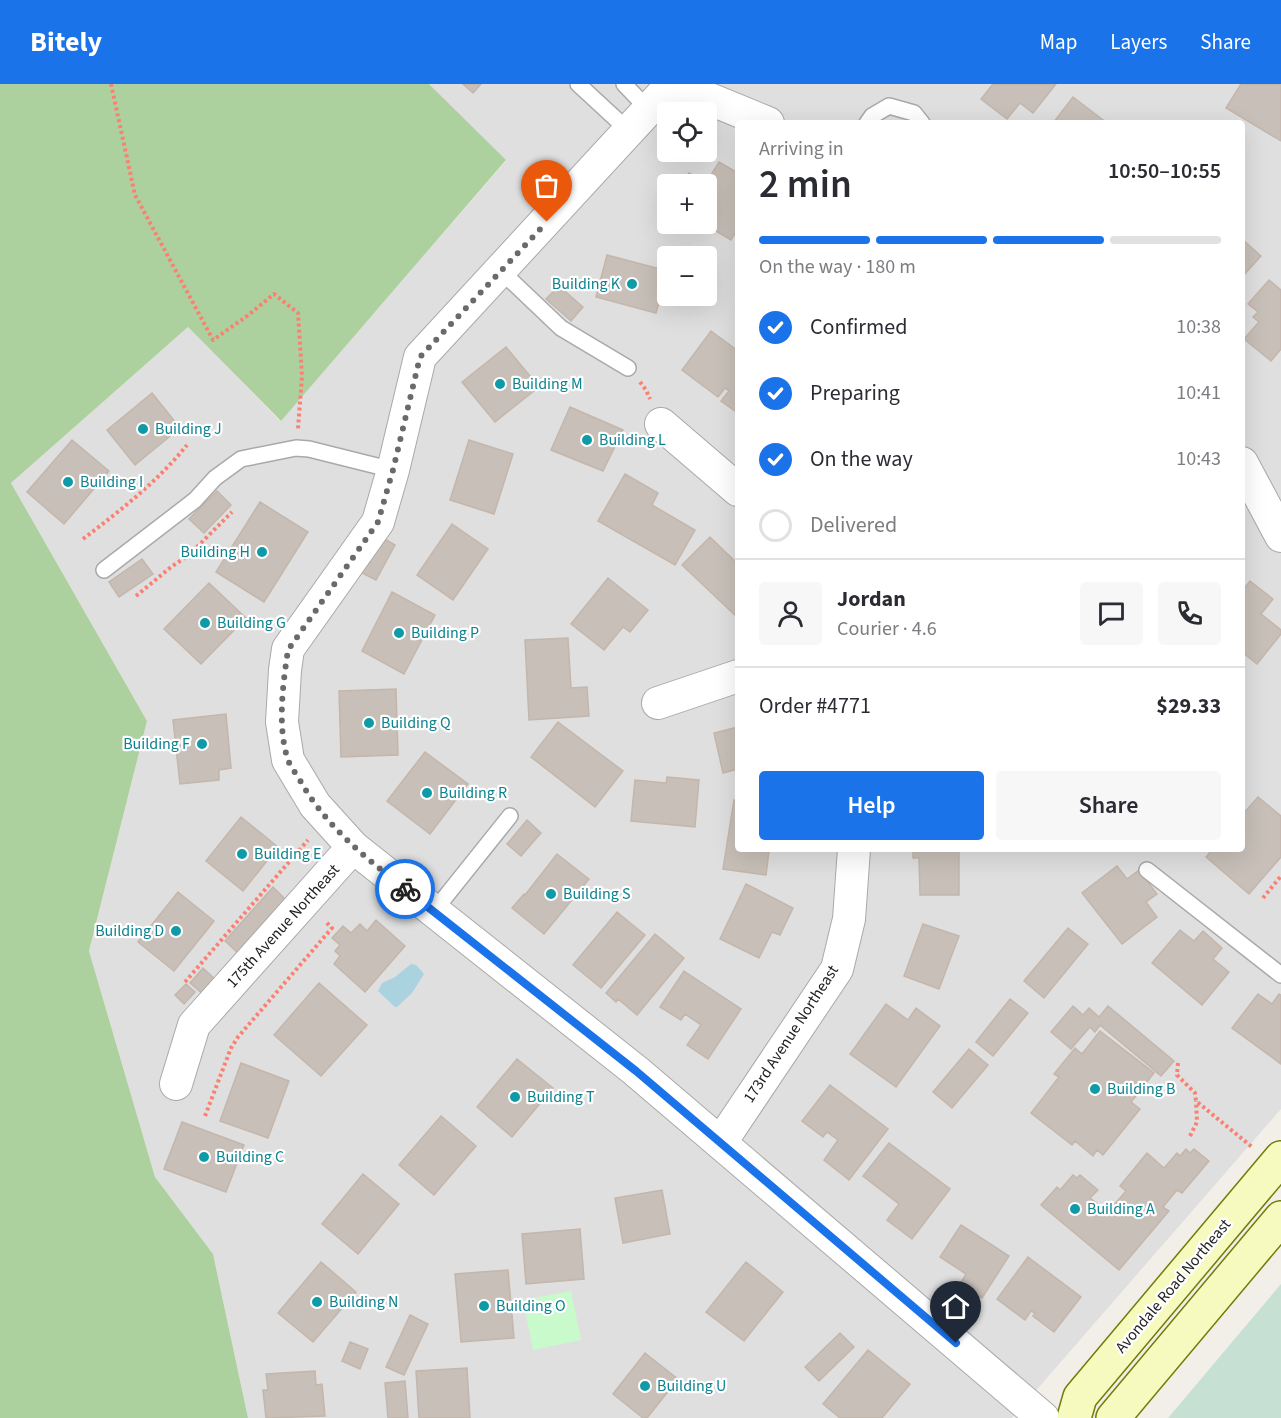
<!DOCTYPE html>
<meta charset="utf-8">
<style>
:root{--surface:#fff;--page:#f7f7f7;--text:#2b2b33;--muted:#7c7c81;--line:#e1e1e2;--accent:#1a73e8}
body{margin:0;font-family:"Source Sans 3",sans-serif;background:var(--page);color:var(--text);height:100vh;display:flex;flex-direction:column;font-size:22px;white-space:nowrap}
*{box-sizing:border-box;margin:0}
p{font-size:20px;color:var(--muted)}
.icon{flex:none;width:33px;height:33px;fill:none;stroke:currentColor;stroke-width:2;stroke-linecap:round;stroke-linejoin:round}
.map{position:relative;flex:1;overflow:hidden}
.side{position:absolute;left:735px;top:36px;width:510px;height:732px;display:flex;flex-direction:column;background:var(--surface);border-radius:6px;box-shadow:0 6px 24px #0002}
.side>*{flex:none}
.fabs{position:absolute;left:657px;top:18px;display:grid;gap:12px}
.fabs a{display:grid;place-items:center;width:60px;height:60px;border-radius:6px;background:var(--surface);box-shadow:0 6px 24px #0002;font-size:30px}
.pin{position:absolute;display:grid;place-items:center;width:51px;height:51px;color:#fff;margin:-62px -26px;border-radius:50% 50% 50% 0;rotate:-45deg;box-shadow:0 0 6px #0007}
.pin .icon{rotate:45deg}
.courier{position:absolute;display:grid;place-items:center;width:60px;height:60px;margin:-30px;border:4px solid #1a73e8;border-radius:50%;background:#fff;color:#222;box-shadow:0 2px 8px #0007}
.head em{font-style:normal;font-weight:600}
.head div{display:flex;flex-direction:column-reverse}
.head{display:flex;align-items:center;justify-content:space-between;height:102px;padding:0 24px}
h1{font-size:39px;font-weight:600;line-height:45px}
.bar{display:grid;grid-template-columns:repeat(4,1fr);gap:9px 6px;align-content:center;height:72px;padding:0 24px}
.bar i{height:8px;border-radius:4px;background:var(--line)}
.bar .current{background:var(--accent)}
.bar p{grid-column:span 4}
.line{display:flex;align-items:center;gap:15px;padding:0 24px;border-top:2px solid var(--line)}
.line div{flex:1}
.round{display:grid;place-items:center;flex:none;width:63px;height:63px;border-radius:6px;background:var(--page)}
ol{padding:0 24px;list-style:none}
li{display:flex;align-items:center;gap:18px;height:66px}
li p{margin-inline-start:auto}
li .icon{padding:6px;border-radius:50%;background:var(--accent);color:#fff;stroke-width:4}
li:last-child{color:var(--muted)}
li i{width:33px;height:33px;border:3px solid var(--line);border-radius:50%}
.action{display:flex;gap:12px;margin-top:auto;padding:12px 24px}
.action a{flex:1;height:69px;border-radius:6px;background:var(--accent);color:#fff;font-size:24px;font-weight:600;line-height:69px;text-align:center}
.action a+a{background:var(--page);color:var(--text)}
header{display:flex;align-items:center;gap:36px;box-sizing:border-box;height:84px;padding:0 30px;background:var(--accent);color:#fff}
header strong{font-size:28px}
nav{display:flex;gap:33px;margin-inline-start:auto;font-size:21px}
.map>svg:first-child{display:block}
</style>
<header>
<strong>Bitely</strong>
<nav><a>Map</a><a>Layers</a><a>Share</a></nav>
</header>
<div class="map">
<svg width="1281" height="1334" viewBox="0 0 1281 1334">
<rect width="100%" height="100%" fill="#f2efe9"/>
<path fill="#e0dfdf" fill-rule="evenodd" d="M429,0h852v1025l-269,309h-764l-35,-164 -58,-77 -66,-226 58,-230 -136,-238 177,-156 92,94 226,-260zM668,28h38v40h-38zM738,39h504v726h-504zM668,100h38v40h-38zM668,172h38v40h-38z"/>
<path fill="#add19e" d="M0,0h429l77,76 -225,261 -93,-94 -177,156 136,238 -58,230 66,226 58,77 35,164h-248z"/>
<path fill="#c6e0d4" d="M1281,1200v134h-113z"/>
<path fill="#c8facc" d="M571,1207l10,49 -48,10 -10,-50z"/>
<path fill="#aad3df" d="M411,880l5,1 8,9 -12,19 -15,14h-2l-17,-16 4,-8 13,-6z"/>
<path fill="#c7bfb8" stroke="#c4b6ab" stroke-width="1.5" d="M463,0h18l-8,9z
M993,0h63l-23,29 -13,-10 -13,16 -26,-20z
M1241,0h40v57l-55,-33z
M1073,13l34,26h-54z
M719,78l19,11v20l-3,5 3,2v28l-7,12 -27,-16h2v-40h-24l7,-11 17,10z
M1242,155l19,17 -19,21z
M607,171l61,16 -12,42 -60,-16z
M1269,196l12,10v59l-10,12 -27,-22 15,-17 -6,-5 5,-5 -10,-8z
M559,202l24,21 -12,14 -25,-22z
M711,247l27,20v62l-17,-12 8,-10 -4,-3 -7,9 -36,-27z
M506,263l33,40 -44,35 -33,-40z
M152,309l28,35 -45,37 -28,-35z
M570,323l53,23 -20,41 -52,-21z
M72,356l37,31 -45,53 -37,-32z
M469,356l44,14 -19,60 -44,-14z
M625,390l33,19 -6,12 43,25 -20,35 -77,-44z
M217,407l14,14 -27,28 -15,-14z
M260,418l48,30 -44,70 -48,-30z
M452,440l36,25 -35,51 -36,-25z
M378,451l17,10 -19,35 -18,-9z
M710,453l28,27v54l-56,-53z
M142,475l11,15 -34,23 -10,-15z
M608,494l40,32 -18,22 -7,-5 -19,23 -33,-26z
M1250,497l23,18 -12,15 20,16v4l-24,30 -15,-12v-61z
M209,499l37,35 -45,46 -37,-35z
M392,508l43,23 -31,59 -42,-23z
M568,554l3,50 16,-1 2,29 -60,4 -4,-80z
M396,605l2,66 -57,2 -2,-66z
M226,630l5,54 -12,2v10l-39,4 -7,-64z
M558,638l65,49 -28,36 -64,-50z
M738,643v42l-15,4 -9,-40z
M425,668l43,32 -38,50 -43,-33z
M667,693l32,3 -4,47 -64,-6 4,-41 31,3z
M1258,713l23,19v41l-32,37 -43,-37 7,-8h29v-34z
M734,716l4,1v48h27l4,2 -3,24 -43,-6z
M241,733l37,30 -35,44 -37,-30z
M527,736l14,13 -20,23 -14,-12z
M913,765h46v46h-39l-1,-37h-6z
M557,770l32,25 -45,55 -32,-26 12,-14 1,1z
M1117,782l10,13 12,-9 18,24 -11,8 11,15 -35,27 -40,-51z
M746,800l47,24 -13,27 -8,-3 -13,26 -39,-19z
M273,803l14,14 -47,54 -15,-14z
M178,808l36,29 -40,50 -36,-29z
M617,828l28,23 -44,53 -28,-23z
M376,836l29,26 -40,46 -31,-28 6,-8 -5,-5 5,-6 -8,-7 11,-12 8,7 9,-9 7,7z
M923,840l36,12 -20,53 -35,-13z
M1068,844l20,16 -44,54 -20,-17z
M1180,846l14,11 9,-10 19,17 -9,11 16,13 -27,33 -50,-42z
M655,850l29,24 -47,57 -19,-16 -2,3 -10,-9z
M203,884l14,13 -13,14 -14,-12z
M684,887l57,38 -33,50 -21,-14 14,-20 -16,-11 -4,6 -21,-13z
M319,899l48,42 -46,51 -47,-41z
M186,900l9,8 -11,12 -9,-9z
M1258,910l14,10 7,-10 2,1v69l-49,-36z
M1010,915l18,14 -35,43 -17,-14z
M886,920l22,16 8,-12 24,18 -44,61 -46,-33z
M1073,922l10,9 6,-7 10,9 9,-11 66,55 -13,15 -61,-51 -5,7 -5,-5 -19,22 -20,-17z
M1100,947l54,42 -23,29 9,7 -37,46 -6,-5 -4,6 -18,-15 -3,4 -41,-32 28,-36 -5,-3 21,-26 7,6z
M969,965l19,16 -36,43 -19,-16z
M517,975l36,29 -41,49 -35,-30z
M241,979l48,18 -21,57 -48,-17z
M830,1001l58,44 -39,51 -25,-20 14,-20 -11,-8 -4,5 -21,-16z
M441,1032l35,30 -42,49 -35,-30z
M182,1038l62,23 -18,47 -62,-23z
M889,1059l61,46 -38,50 -25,-19 12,-16 -36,-28z
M1186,1065l4,4 4,-4 15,12 -27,32 -5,-3 -14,17 6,4 -50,59 -78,-65 16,-18 3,3 13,-15 4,3 3,-3 18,15 -8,8 18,14 18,-21 -6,-5 27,-33 17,15 13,-15 3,3z
M363,1090l36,30 -41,50 -36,-30z
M662,1106l8,44 -47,9 -8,-45z
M961,1141l48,31 -27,42 -22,-14 6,-10 -26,-17z
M580,1145l4,50 -58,5 -4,-50z
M1028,1173l53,40 -27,35 -21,-16 2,-3 -4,-2 -6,9 -28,-21z
M321,1178l35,30 -43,50 -35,-29z
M746,1178l37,30 -39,49 -38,-29z
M508,1186l6,68 -53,4 -6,-68z
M410,1231l18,9 -24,51 -18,-8z
M840,1249l14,14 -35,34 -14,-14z
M350,1258l18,7 -8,20 -18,-8z
M868,1266l42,34 -28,34h-42l-17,-14z
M645,1269l33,26 -31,39h-4l-30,-24z
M467,1284l3,50h-51l-3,-47z
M315,1287l1,14 6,-1 3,32 -59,2 -3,-28h5l-2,-16z
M405,1297l3,37h-20l-3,-35z"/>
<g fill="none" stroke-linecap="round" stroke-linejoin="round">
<g stroke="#a9a9a9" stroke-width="18">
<path id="service" d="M578,0l52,48
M624,0l24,25
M867,39l5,-7 17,-10 25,7 8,10
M501,187l60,57 67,40
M104,486l91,-70 20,-22 26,-19 55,-11 13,1 84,21
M1147,786l134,105
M434,827l76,-95"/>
</g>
<g stroke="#a9a9a9" stroke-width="34">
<path id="minor" d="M673,0l95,39
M661,340l77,66
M1242,379l39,73
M658,619l80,-27
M353,763l283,224 407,347
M176,1000l18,-59 159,-178 -38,-42 -27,-45 -6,-38 3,-52 3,-21 90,-127 15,-52 27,-113 252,-273
M721,1058l116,-173 12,-50 5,-70"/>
</g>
<g stroke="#707d05" stroke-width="36">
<path id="secondary" d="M1074,1334l6,-21 201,-239
M1113,1334l168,-200"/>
</g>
<path stroke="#fa8072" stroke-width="4" stroke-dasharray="3 3" stroke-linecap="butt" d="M111,0l24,111 78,145 34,-24 27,-22 24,19 4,63 -4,53
M820,36v3
M640,298l6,8 4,9
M83,455c38,-29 74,-57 104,-94
M136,512l35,-29 18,-12 43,-43
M1263,814l18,-22
M185,898l123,-142
M1178,979l-1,12 18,18 1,8 56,46
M205,1032l26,-68 7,-11 94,-109 -7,-7
M1190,1052l7,-14 -1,-21"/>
<use href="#service" stroke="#fff" stroke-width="15"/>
<use href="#minor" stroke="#fff" stroke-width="32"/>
<use href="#secondary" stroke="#f7fabf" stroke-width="33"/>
</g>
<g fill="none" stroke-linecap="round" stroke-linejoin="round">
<path stroke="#6b6a68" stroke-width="6" stroke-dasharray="0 10.8" d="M405,805c-40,-32 -76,-60 -103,-105 -4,-8 -11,-16 -14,-24 -11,-33 -5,-77 0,-110l90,-128 15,-52 27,-113 127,-135"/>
<path stroke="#1a73e8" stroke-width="8" d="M405,805l231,182 320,272"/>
</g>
<g fill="#0f9aa8" stroke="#fff" stroke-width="2">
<circle cx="632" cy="200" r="6"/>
<circle cx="500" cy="300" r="6"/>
<circle cx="143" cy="345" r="6"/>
<circle cx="587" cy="356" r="6"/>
<circle cx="68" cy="398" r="6"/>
<circle cx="262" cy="468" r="6"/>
<circle cx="205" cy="539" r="6"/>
<circle cx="399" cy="549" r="6"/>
<circle cx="369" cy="639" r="6"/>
<circle cx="202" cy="660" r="6"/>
<circle cx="427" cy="709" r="6"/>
<circle cx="242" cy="770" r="6"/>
<circle cx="551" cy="810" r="6"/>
<circle cx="176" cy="847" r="6"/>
<circle cx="1095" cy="1005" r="6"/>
<circle cx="515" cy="1013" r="6"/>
<circle cx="204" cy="1073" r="6"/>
<circle cx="1075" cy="1125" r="6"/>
<circle cx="317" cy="1218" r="6"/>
<circle cx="484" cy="1222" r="6"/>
<circle cx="645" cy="1302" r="6"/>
</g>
<g text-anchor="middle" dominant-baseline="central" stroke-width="4.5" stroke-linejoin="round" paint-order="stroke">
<g font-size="16" fill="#0d838f" stroke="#fff" text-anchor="start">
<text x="620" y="200" text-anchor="end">Building K</text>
<text x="512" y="300">Building M</text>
<text x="155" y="345">Building J</text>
<text x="599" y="356">Building L</text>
<text x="80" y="398">Building I</text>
<text x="250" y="468" text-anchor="end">Building H</text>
<text x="217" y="539">Building G</text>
<text x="411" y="549">Building P</text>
<text x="381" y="639">Building Q</text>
<text x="190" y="660" text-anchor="end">Building F</text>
<text x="439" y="709">Building R</text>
<text x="254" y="770">Building E</text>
<text x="563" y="810">Building S</text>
<text x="164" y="847" text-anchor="end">Building D</text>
<text x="1107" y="1005">Building B</text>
<text x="527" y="1013">Building T</text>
<text x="216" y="1073">Building C</text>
<text x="1087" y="1125">Building A</text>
<text x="329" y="1218">Building N</text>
<text x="496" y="1222">Building O</text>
<text x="657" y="1302">Building U</text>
</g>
<g font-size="16" fill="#222" stroke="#fff">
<text transform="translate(283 842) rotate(-48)">175th Avenue Northeast</text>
<text transform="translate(791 950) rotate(-57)">173rd Avenue Northeast</text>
<text transform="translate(1173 1202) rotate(-50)">Avondale Road Northeast</text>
</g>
</g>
</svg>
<div class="fabs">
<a><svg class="icon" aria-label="locate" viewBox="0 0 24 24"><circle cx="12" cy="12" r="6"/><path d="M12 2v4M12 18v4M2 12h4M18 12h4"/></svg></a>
<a>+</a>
<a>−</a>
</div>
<div class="pin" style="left:547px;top:138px;background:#ea580c"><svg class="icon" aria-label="bag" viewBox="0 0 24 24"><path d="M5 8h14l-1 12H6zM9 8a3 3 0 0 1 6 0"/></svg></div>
<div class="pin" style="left:956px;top:1259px;background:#1f2937"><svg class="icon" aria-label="home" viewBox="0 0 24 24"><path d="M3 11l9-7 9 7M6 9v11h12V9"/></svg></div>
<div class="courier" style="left:405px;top:805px"><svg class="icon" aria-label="bike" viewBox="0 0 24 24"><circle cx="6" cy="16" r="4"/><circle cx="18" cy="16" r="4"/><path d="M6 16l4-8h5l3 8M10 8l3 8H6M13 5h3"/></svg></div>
<section class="side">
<div class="head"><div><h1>2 min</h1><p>Arriving in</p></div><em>10:50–10:55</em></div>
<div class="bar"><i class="current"></i><i class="current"></i><i class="current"></i><i></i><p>On the way · 180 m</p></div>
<ol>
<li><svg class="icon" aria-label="check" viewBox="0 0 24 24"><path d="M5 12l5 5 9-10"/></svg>Confirmed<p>10:38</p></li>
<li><svg class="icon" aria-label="check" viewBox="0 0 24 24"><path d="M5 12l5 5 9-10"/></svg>Preparing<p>10:41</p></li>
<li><svg class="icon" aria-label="check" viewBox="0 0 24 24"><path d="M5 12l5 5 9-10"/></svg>On the way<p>10:43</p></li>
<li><i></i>Delivered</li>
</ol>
<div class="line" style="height:108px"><a class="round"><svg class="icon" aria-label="person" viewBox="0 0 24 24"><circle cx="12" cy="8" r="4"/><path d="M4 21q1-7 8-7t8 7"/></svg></a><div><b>Jordan</b><p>Courier · 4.6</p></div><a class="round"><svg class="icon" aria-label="chat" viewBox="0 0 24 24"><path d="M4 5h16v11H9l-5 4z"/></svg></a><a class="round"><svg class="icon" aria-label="phone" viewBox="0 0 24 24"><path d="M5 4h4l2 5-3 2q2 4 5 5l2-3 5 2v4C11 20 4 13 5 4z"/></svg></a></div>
<div class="line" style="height:78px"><div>Order #4771</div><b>$29.33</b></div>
<div class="action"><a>Help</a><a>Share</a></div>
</section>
</div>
